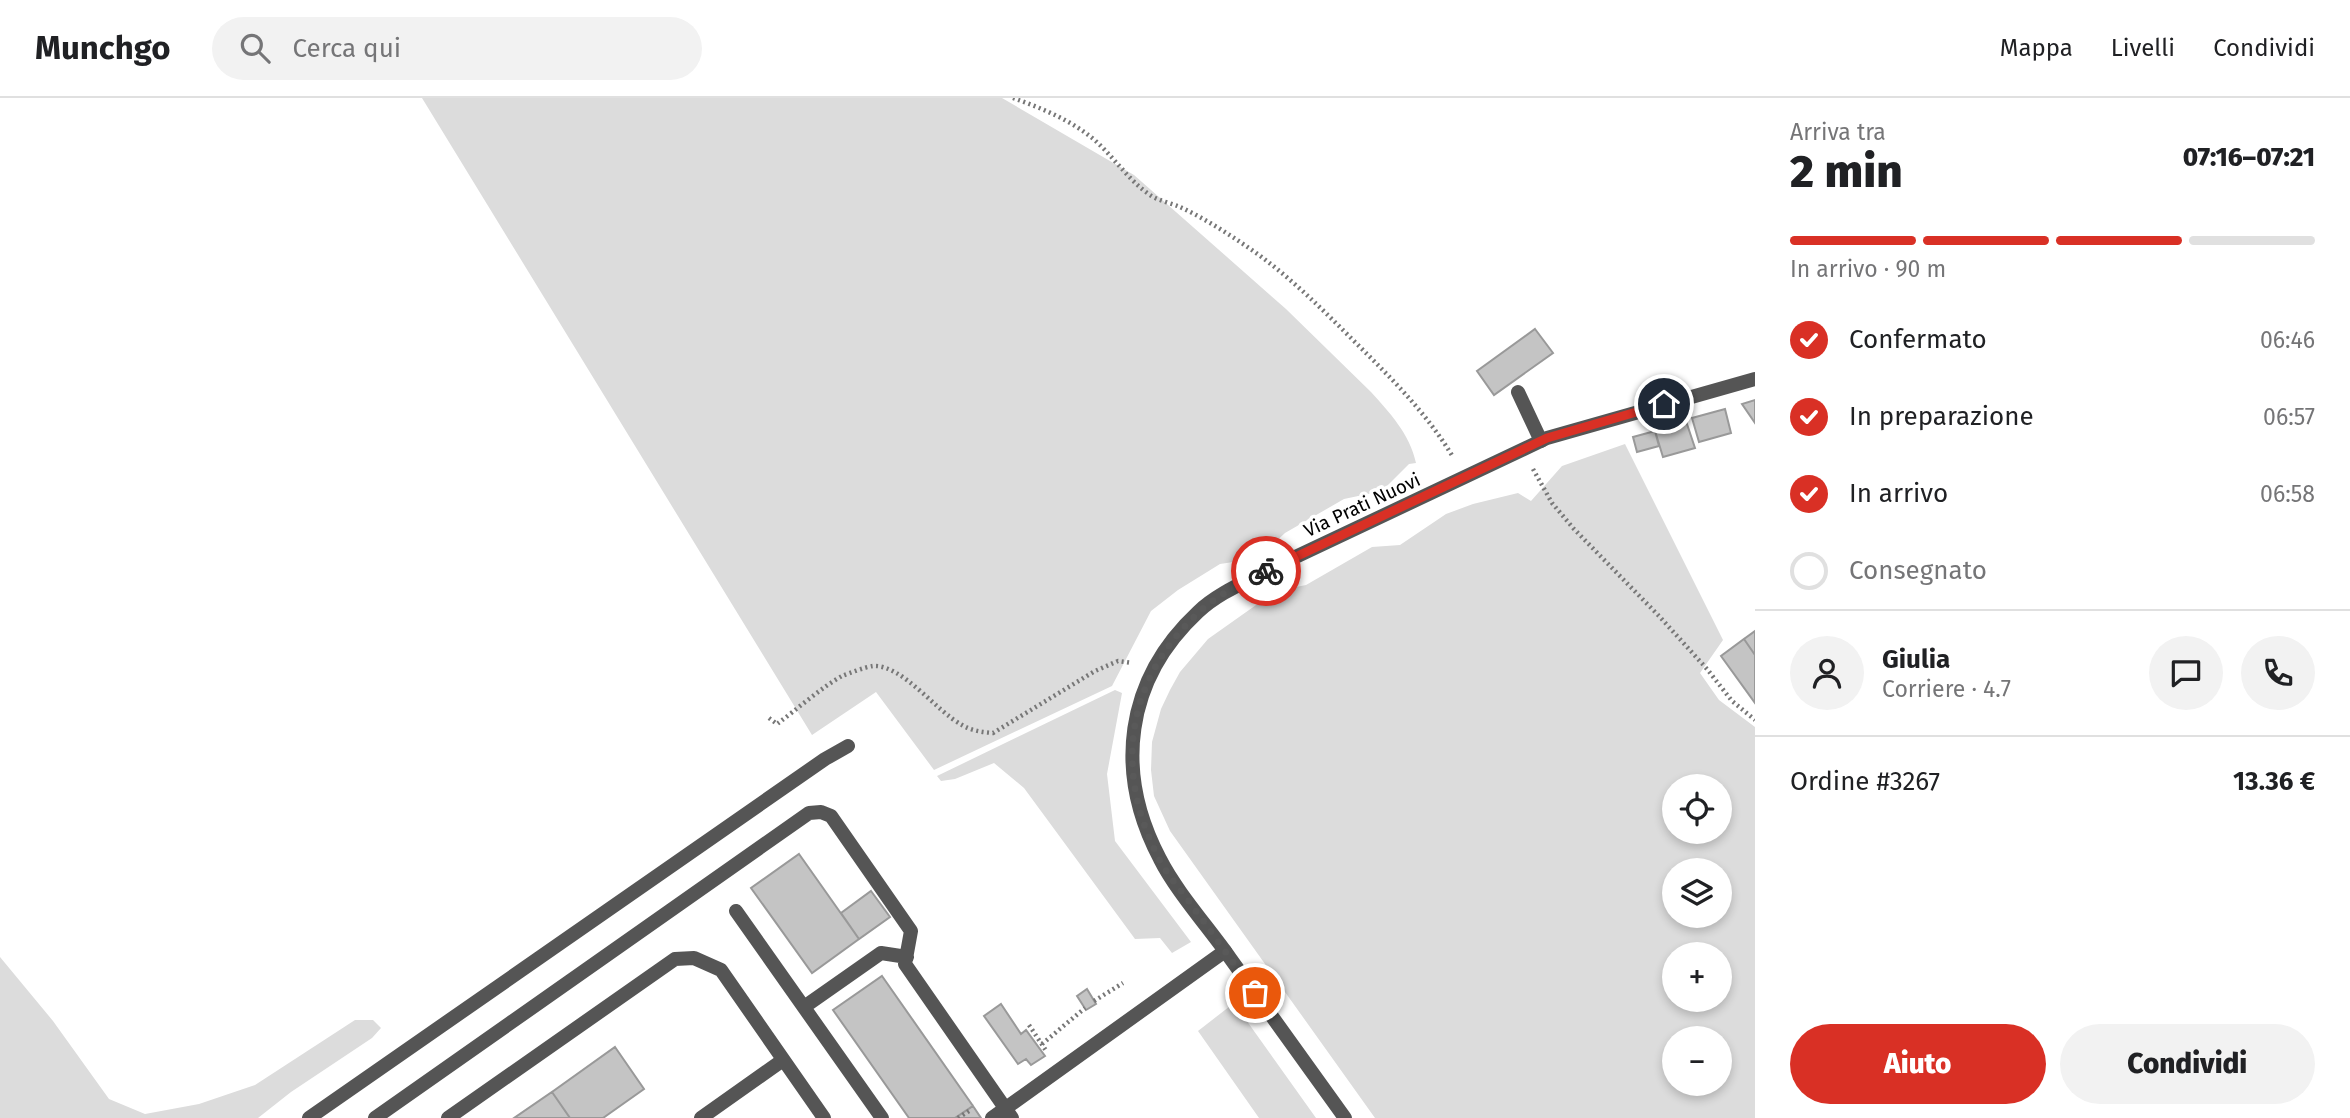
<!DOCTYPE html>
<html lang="it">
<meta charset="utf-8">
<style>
:root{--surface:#fff;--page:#f2f2f2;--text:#202124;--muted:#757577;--line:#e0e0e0;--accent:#d93025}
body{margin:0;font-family:"Fira Sans",sans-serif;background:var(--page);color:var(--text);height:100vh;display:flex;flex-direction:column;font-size:26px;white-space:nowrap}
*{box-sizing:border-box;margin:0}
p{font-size:23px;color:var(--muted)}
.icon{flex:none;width:38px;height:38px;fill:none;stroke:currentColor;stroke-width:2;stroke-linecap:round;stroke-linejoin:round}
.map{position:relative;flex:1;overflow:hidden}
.sheet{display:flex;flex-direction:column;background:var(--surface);width:595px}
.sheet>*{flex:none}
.controls{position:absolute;left:1662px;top:676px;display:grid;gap:14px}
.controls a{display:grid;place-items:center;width:70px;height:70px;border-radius:50%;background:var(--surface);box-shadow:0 4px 10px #0003;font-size:35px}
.pin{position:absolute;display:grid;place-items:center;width:60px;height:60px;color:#fff;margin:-30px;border:4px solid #fff;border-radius:50%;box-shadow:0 2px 7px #0007}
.courier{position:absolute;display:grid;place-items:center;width:70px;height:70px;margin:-35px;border:5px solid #d93025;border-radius:50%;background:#fff;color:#222;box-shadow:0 2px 9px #0007}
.overview em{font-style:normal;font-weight:800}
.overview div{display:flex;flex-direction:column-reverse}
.overview{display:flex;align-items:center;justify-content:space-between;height:119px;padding:0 35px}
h1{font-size:46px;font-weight:800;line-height:52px}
.bar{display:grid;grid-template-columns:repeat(4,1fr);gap:10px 7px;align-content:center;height:84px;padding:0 35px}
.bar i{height:9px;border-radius:5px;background:var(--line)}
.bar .on{background:var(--accent)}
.bar p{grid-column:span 4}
.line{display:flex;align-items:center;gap:18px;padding:0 35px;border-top:2px solid var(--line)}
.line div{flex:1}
.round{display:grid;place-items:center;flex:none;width:74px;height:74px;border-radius:37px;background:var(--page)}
ol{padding:0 35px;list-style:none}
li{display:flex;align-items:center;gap:21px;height:77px}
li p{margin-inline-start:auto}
li .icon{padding:7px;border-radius:50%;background:var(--accent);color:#fff;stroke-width:4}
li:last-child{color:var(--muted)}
li i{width:38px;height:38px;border:4px solid var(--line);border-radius:50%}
.action{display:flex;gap:14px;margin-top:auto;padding:14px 35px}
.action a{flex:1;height:80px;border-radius:42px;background:var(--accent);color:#fff;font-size:28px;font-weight:800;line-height:80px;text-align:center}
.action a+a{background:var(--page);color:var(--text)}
header{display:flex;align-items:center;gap:42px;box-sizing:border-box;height:98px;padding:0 35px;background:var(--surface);border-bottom:2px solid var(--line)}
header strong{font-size:33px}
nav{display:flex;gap:38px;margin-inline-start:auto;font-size:24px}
.search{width:490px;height:63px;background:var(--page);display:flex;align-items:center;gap:18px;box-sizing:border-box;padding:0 24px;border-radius:38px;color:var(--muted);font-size:26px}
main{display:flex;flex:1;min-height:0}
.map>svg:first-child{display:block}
</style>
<header>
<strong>Munchgo</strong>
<div class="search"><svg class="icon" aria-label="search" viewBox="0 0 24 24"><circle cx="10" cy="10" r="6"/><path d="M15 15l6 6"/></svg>Cerca qui</div>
<nav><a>Mappa</a><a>Livelli</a><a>Condividi</a></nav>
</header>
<main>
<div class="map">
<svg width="1755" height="1020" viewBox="0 0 1755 1020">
<rect width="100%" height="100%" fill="#fff"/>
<path fill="#dcdcdc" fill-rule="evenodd" d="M422,0h580l132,77 152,134 85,83c18,20 39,42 45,71l-7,1 -27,27 -38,8 -59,34 -14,13 -31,15 -20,3 -42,26 -27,21 -39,75 -178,84 -58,-78 -64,43z
M1625,346l98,196 -23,33 19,27 36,27v391h-380l-205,-287 -16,-35 -3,-26 1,-28 9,-33 9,-19 10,-18 28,-33 68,-48 30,-6 66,-38 28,-2 46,-31 27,-10 45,-11 13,8 31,-35zM1675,688h45v45h-45zM1675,772h45v45h-45zM1675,856h45v45h-45zM1675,940h45v45h-45z
M1115,592l7,3 -15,81 8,67 76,101 -19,11 -12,-15 -25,1 -111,-151 -30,-25 -39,16 -14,2 -4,-5z
M0,859l53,64 56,78 36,15 54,-10 56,-19 100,-65h18l8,8 -9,10 -81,54 -33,26h-258z
M1234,905l82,115h-57l-61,-87z"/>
<path fill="#c4c4c4" stroke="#999" stroke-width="2" d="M1535,231l18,24 -59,42 -17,-24z
M1755,302v23l-13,-19z
M1725,311l6,24 -32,9 -7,-24z
M1686,323l9,27 -32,9 -8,-26z
M1655,333l4,15 -22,6 -4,-15z
M1755,533v24l-11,-16z
M1744,541l11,16v48l-34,-47z
M799,756l60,85 -47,34 -61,-85z
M871,793l19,26 -31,22 -18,-26z
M882,878l91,130 -18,12h-46l-76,-108z
M1087,891l9,15 -10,6 -9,-14z
M1001,906l20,30 5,-4 19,26 -14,9 -5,-6 -8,5 -34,-48z
M615,949l29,42 -41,29h-33l-18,-26z
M552,994l18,26h-56z
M973,1008l8,12h-26z"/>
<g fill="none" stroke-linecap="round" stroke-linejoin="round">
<path stroke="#777" stroke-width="4.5" stroke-dasharray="2 3.5" stroke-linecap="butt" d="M1013,0c31,11 65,25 88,48 17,17 30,36 49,49 9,6 21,8 30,12 24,11 47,26 69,41 38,26 71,59 104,92 36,36 73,72 100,117
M1533,371l19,34 22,26 85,87 48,53 25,32 23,19
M769,620l8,6c19,-14 45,-37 65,-48 8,-3 23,-9 31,-10 29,-2 64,46 89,59 10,6 20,7 31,8l102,-62 23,-10 14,2
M1094,903l29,-18
M1029,927l18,27
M1042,946l43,-36
M958,1020l11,-7"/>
<path stroke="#555" stroke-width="14" d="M1518,294l23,49
M736,813l146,207
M804,909l77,-54 26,4
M309,1020l516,-359 23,-13
M375,1020l434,-305 12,-1 10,4 80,115 -6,33 107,154
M448,1020l227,-159 19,-1 27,12 103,148
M701,1020l82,-58
M992,1020l233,-167"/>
<path stroke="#555" stroke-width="14" d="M1345,1020c-38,-53 -76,-106 -115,-160 -21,-30 -54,-67 -70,-99 -46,-87 -35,-179 38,-247 19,-18 45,-29 68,-41l281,-133 208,-59"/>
</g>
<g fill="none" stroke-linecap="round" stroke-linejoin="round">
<path stroke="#595959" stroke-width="7" stroke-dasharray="0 12.6" d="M1255,895c-21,-29 -41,-58 -62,-86 -11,-16 -25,-31 -34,-48 -45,-87 -34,-178 39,-246 19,-18 44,-30 68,-42"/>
<path stroke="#d93025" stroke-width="9" d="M1266,473l281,-133 117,-34"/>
</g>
<g text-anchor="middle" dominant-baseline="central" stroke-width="7" stroke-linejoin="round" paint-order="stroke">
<g font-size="19" fill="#000" stroke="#fff">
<text transform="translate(1362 407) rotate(-25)">Via Prati Nuovi</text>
</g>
</g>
</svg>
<div class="controls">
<a><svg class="icon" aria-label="locate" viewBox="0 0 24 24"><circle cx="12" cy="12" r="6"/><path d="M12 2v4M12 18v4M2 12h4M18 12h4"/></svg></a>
<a><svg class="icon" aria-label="layers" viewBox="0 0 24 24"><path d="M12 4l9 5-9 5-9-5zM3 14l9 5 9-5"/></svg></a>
<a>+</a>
<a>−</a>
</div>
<div class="pin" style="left:1255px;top:895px;background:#ea580c"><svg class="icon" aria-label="bag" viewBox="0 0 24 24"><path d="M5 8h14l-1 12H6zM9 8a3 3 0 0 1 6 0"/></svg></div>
<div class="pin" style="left:1664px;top:306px;background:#1f2937"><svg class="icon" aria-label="home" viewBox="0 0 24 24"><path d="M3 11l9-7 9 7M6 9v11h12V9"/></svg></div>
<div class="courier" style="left:1266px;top:473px"><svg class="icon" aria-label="bike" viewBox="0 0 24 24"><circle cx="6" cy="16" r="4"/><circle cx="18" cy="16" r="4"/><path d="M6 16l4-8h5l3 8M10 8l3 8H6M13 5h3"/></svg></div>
</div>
<section class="sheet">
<div class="overview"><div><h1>2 min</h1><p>Arriva tra</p></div><em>07:16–07:21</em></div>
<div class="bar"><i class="on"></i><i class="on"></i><i class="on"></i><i></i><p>In arrivo · 90 m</p></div>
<ol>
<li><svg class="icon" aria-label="check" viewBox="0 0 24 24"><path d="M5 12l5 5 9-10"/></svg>Confermato<p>06:46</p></li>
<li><svg class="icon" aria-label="check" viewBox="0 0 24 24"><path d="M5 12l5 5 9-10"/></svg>In preparazione<p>06:57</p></li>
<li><svg class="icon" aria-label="check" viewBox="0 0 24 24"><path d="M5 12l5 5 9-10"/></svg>In arrivo<p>06:58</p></li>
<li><i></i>Consegnato</li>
</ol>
<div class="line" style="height:126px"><a class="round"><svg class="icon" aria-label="person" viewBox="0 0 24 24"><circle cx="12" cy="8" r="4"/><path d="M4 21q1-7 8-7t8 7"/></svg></a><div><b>Giulia</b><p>Corriere · 4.7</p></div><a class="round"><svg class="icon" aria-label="chat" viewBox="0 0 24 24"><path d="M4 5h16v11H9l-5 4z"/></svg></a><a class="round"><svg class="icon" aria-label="phone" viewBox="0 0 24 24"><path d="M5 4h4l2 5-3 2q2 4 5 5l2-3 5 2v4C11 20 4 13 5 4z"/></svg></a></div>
<div class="line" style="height:91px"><div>Ordine #3267</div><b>13.36 €</b></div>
<div class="action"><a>Aiuto</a><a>Condividi</a></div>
</section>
</main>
